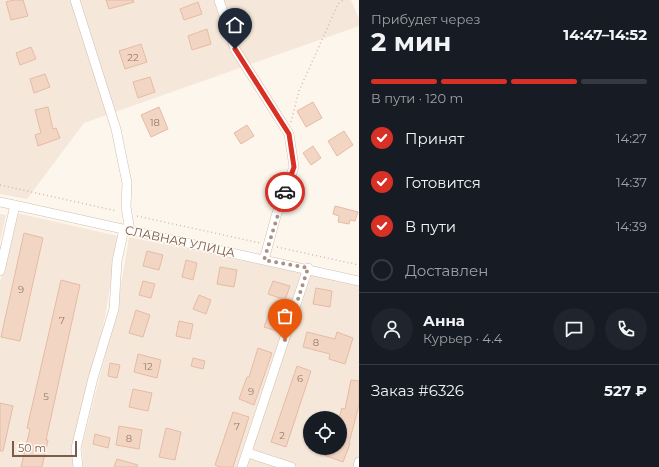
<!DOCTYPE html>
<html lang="ru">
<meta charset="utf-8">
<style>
:root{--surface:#171b24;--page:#20242c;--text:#f1f3f6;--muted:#9ea1a6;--line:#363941;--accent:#d93025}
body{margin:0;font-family:Montserrat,sans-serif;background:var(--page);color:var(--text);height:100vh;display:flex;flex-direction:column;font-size:15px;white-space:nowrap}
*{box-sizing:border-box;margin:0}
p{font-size:13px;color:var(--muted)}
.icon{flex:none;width:22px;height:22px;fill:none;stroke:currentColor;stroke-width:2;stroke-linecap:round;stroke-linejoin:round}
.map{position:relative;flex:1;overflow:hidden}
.panel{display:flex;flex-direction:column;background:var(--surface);width:300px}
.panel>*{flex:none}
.fabs{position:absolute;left:303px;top:411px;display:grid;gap:8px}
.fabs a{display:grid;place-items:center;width:44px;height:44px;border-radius:50%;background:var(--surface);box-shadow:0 1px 3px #0004;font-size:20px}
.scale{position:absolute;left:12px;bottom:10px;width:65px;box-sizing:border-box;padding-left:4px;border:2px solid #7a5c4d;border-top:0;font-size:11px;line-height:14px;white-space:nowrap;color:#7a5c4d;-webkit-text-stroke:3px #fffaf3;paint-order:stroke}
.pin{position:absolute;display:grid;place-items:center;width:34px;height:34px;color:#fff;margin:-41px -17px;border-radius:50% 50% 50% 0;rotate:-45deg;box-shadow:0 0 4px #0007}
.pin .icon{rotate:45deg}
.courier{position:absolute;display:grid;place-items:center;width:40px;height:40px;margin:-20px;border:3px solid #d93025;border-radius:50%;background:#fff;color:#222;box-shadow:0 1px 5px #0007}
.headline em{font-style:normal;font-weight:700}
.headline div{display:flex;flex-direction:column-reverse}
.headline{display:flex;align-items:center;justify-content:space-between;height:68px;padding:0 12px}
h1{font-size:26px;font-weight:700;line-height:30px}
.bar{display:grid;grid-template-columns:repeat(4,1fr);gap:6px 4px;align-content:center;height:48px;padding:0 12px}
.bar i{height:5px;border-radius:3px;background:var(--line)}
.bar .current{background:var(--accent)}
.bar p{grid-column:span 4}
.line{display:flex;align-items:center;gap:10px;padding:0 12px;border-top:1px solid var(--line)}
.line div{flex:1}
.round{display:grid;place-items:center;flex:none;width:42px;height:42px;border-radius:21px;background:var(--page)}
ol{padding:0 12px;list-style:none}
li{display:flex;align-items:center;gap:12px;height:44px}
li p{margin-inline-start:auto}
li .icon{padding:4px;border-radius:50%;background:var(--accent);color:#fff;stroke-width:4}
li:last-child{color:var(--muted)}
li i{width:22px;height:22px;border:2px solid var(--line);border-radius:50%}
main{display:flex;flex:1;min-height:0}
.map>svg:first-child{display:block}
</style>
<main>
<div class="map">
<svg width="359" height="467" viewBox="0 0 359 467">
<rect width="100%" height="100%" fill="#fdf6ec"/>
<path fill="#f5e8da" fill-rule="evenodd" d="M0,0h351l8,19v7l-275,97 -57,76 -27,-5z
M17,213l101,23 -13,82 -32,127v22h-73v-185z
M0,214l6,1 -6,27z
M129,237l230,48v182h-276l-1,-21 35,-137zM310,418h30v30h-30z"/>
<path fill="#f3d5c3" stroke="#e6bba3" d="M14,0h9l5,16 -17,4 -5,-18z
M106,0h27l1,2 -25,7z
M198,2l4,12 -18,6 -4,-11z
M207,29l4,15 -19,6 -4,-14z
M141,44l6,18 -22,7 -6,-18z
M31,47l5,12 -16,6 -4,-12z
M45,74l5,13 -16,6 -4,-14z
M150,77l5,15 -17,6 -5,-16z
M313,102l9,16 -16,9 -9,-16z
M48,107l5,22 3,-1 4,10 -22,8 -3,-11 6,-2 -6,-23z
M159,107l9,22 -17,8 -10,-22z
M247,125l7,11 -13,8 -7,-11z
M344,131l9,14 -16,11 -9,-15z
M313,146l8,12 -10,7 -8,-12z
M335,206l23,6 -3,9 -5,-1 -1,4 -11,-2 1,-6 -6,-2z
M24,233l19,5 -23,103 -19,-4z
M147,251l16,4 -4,15 -16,-4z
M186,260l11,3 -4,17 -11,-3z
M220,267l17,3 -3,17 -17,-3z
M61,280l19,5 -34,155h2l-6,27h-21l9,-38 -3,-1z
M143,281l12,3 -4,14 -12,-3z
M273,281l17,5 -5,14 -17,-6z
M316,288l16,3 -2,16 -17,-3z
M199,295l12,5 -5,14 -13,-5z
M136,310l14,5 -7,22 -14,-4z
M270,311l16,6 -6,15 -16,-5z
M179,321l14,3 -3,15 -14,-3z
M307,332l28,7 2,-7 16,6 -8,26 -16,-5 1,-5 -27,-7z
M258,348l14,5 -18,52 -15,-6 8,-22h2z
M138,354l23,6 -4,18 -23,-6z
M193,358l12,3 -2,8 -12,-3z
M110,363l10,2 -3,13 -9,-2z
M297,366l14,5 -25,76 -15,-5z
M351,380l8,1v24l-10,38 1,1 -7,18 -19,-7 3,-7h13l-1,-30 3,-10 3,1z
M133,389l19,4 -4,18 -19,-4z
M0,403l13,3 -10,45h-3z
M233,412l16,5 -16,50h-13l-5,-2z
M119,426l23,4 -3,19 -23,-4z
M166,428l15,4 -6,28 -16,-3z
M95,434l15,4 -2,10 -15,-4z
M117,459l21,6 -1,2h-23z"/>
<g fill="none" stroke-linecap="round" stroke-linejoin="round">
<g stroke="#d1beb0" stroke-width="10">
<path id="minor" d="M75,0l41,129 11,54 -1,24 4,24
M219,0l16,49 54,85 5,33 -18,49 -12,44
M0,202l359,79
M0,271l15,-66
M248,453l43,14
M78,467l-2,-19 17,-70 21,-69 3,-48 7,-32
M242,467l66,-199
M358,467l1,-5"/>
</g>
<path stroke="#d9b8a5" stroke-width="1.5" stroke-dasharray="1 3" stroke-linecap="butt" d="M291,122l8,-31 39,-87 5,-4
M0,185l117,26
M137,216l123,27
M277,247l82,18"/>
<use href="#minor" stroke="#fff" stroke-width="9"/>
</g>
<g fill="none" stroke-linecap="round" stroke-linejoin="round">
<path stroke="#a89285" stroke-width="4" stroke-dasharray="0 7.2" d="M285,340l23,-72 -44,-8 21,-68"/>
<path stroke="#d93025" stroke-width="5" d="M235,49l54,85 5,33 -9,25"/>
</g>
<g text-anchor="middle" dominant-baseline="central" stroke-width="3" stroke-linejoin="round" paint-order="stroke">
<g font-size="10" fill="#987a6a">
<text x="133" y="57">22</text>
<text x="155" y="122">18</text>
<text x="21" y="289">9</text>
<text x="62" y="320">7</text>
<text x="316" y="342">8</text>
<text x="148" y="366">12</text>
<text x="300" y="378">6</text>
<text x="251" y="391">9</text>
<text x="46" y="396">5</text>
<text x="237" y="426">7</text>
<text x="282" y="435">2</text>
<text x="129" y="438">8</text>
</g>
<g font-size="12" fill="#7a5c4d" stroke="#fffaf3">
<text transform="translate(180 241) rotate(12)">СЛАВНАЯ УЛИЦА</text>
</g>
</g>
</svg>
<div class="fabs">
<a><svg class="icon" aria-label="locate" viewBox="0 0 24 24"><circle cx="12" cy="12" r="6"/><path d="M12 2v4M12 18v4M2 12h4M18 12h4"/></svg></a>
</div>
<div class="scale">50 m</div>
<div class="pin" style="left:285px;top:340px;background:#ea580c"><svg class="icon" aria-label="bag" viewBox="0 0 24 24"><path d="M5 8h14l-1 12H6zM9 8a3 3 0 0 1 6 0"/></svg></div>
<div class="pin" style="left:235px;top:49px;background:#1f2937"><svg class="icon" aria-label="home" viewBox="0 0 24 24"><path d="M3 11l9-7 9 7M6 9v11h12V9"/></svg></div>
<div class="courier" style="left:285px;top:192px"><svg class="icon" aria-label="car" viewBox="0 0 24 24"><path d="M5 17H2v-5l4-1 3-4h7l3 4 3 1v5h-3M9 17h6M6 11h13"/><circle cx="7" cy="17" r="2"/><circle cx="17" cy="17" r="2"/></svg></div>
</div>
<section class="panel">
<div class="headline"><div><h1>2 мин</h1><p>Прибудет через</p></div><em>14:47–14:52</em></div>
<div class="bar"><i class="current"></i><i class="current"></i><i class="current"></i><i></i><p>В пути · 120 m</p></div>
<ol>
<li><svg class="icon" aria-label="check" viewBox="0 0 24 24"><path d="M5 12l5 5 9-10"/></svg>Принят<p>14:27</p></li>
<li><svg class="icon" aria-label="check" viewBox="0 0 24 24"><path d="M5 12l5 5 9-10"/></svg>Готовится<p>14:37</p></li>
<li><svg class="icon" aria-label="check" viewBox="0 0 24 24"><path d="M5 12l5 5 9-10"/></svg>В пути<p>14:39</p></li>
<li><i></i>Доставлен</li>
</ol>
<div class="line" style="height:72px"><a class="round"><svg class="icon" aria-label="person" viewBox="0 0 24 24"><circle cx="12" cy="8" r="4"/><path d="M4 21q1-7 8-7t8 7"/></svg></a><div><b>Анна</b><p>Курьер · 4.4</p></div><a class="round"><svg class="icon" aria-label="chat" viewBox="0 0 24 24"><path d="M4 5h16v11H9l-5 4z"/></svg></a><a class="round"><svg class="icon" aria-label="phone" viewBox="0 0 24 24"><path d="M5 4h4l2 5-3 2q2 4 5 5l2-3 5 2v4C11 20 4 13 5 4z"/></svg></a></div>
<div class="line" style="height:52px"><div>Заказ #6326</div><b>527 ₽</b></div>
</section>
</main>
